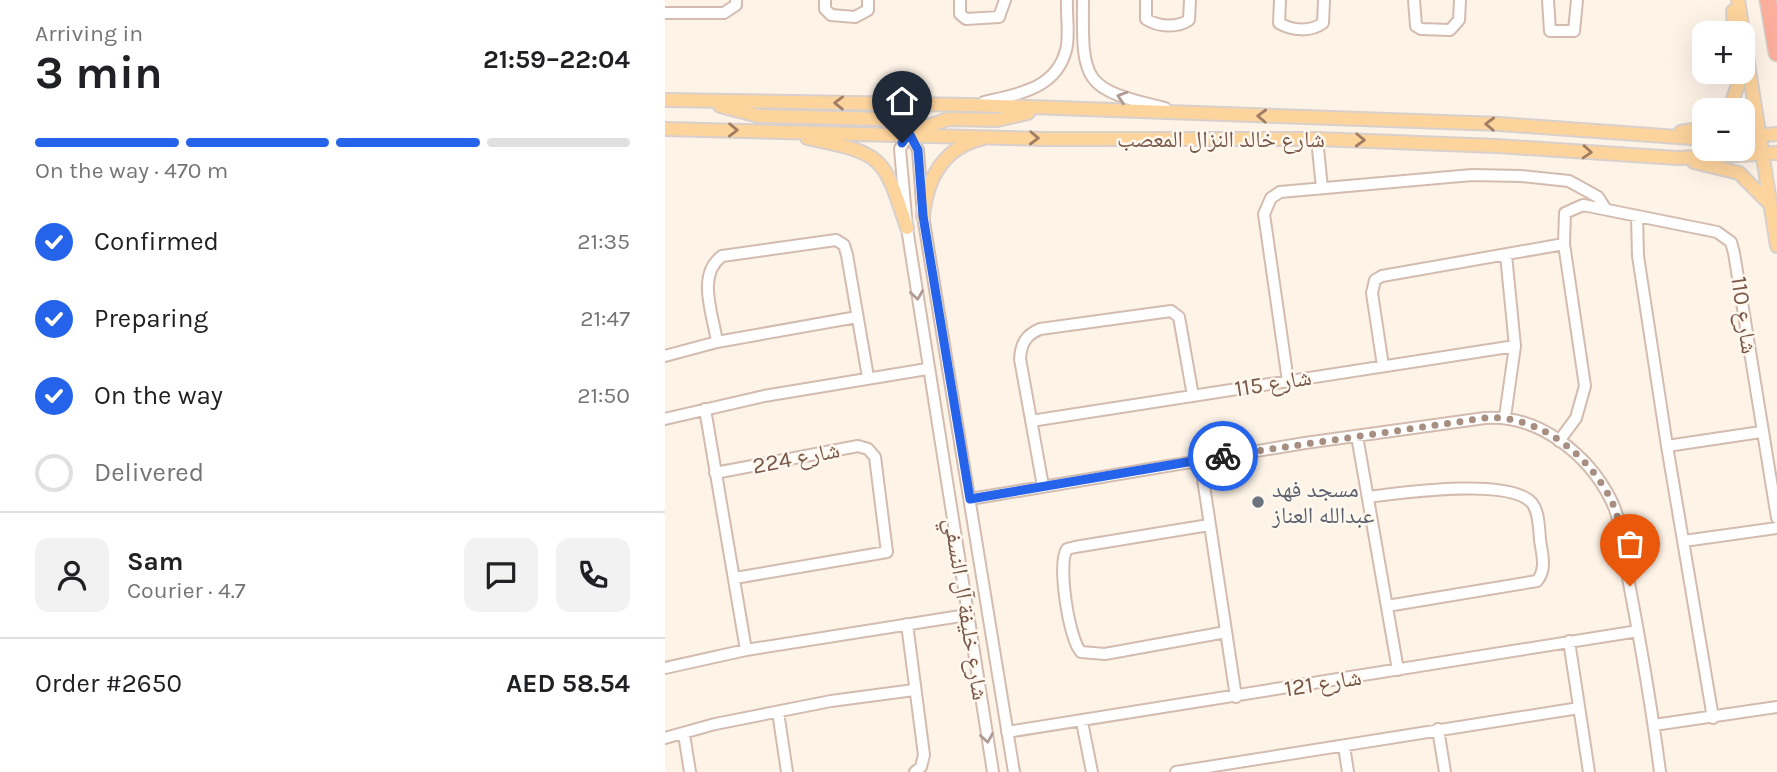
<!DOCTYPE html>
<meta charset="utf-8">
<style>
:root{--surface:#fff;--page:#f2f2f2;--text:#202124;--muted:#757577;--line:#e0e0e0;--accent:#2563eb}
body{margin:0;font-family:Karla,"Noto Naskh Arabic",sans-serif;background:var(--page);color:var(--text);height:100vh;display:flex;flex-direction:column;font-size:26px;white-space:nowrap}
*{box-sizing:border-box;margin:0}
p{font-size:23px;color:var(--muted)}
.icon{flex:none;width:38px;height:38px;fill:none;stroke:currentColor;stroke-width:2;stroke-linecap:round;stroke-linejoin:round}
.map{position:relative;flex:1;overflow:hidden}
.sheet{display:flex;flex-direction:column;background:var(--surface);width:665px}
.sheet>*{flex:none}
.buttons{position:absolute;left:1027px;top:21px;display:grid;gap:14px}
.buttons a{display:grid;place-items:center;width:63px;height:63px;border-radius:14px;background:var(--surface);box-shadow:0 7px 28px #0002;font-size:35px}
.pin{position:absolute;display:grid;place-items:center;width:60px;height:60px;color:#fff;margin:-72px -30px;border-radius:50% 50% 50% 0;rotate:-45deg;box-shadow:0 0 7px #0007}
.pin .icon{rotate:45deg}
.courier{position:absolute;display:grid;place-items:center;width:70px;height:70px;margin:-35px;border:5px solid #2563eb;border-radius:50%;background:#fff;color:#222;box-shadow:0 2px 9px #0007}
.headline em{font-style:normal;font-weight:700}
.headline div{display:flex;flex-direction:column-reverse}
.headline{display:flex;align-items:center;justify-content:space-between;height:119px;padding:0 35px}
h1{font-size:46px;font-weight:700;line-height:52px}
.bar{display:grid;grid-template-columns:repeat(4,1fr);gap:10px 7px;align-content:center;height:84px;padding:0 35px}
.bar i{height:9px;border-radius:5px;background:var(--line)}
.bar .current{background:var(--accent)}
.bar p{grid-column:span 4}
.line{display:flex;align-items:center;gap:18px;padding:0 35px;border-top:2px solid var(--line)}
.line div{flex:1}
.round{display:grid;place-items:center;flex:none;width:74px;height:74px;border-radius:14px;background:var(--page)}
ol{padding:0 35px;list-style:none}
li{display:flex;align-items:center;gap:21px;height:77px}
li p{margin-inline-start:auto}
li .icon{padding:7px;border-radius:50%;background:var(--accent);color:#fff;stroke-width:4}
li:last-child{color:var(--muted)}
li i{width:38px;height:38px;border:4px solid var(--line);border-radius:50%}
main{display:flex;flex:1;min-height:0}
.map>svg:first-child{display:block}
</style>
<main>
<section class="sheet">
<div class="headline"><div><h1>3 min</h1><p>Arriving in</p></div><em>21:59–22:04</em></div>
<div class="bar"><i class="current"></i><i class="current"></i><i class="current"></i><i></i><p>On the way · 470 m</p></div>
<ol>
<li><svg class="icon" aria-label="check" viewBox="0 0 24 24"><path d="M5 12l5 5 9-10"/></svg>Confirmed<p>21:35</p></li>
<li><svg class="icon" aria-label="check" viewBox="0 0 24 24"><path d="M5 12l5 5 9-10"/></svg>Preparing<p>21:47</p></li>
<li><svg class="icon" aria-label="check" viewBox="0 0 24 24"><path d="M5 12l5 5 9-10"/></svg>On the way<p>21:50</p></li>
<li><i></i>Delivered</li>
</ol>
<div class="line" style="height:126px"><a class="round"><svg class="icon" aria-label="person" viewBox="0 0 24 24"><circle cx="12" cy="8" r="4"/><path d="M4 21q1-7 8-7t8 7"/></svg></a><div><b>Sam</b><p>Courier · 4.7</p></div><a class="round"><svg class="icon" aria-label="chat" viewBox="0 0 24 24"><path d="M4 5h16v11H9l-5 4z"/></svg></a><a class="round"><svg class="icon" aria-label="phone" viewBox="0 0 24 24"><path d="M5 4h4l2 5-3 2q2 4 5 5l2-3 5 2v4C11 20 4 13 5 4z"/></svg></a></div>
<div class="line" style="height:91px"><div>Order #2650</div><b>AED 58.54</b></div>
</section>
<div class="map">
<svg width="1112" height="772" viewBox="0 0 1112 772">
<rect width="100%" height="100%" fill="#fdf3e7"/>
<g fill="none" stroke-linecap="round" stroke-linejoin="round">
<g stroke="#d3bcaf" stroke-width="14">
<path id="minor" d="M160,0v9l6,6 24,2 13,-7v-10
M295,0v14l6,5 33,-2 6,-17
M418,0c-1,83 0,89 82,108
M481,0v19c12,8 31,9 43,1l1,-20
M615,0l-1,23c13,8 32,9 44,0l1,-23
M749,0l2,26 5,3 29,1 9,-10 1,-20
M883,0l2,31h24l3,-31
M0,13h59l12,-8v-5
M319,102c34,-8 72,-13 82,-52 4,-15 0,-35 1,-50
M652,139l5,49
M972,216l1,40 29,190 46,272
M52,342c-4,-28 -21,-67 5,-86l114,-16 8,5 3,10 21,122
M0,356l52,-14 140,-25
M718,366l-11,-73 3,-13 7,-4 182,-32
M623,381l-24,-167 7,-16 9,-6 192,-17 49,1 48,5 29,16 7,11
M40,409l41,241
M840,417l10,-71 -9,-91
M0,419l99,-23 163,-27
M366,421l484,-75
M692,436l41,234
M894,441l17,-23 9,-32 -21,-142 1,-31 18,-8 134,27 14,10 3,11 43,265
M1002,446l94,-14
M535,459l36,238
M50,473l143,-27 10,3 7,8 12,95 -152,26
M378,486l-23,-127c1,-16 6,-24 20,-30l131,-18 8,6 14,79
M703,497c32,-4 141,-20 164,6 7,9 7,25 8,37 2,14 7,29 -3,41l-150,25
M305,499l335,-56 180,-25c53,-4 103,36 126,82 12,24 13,56 18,83 12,63 23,126 31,189
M544,525l-134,22 -8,2c-10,14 2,91 14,103l24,2 121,-22
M1019,541l93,-13
M242,624l17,131 -3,12 -6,5
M904,641l20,131
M0,668l81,-18 221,-35
M113,712l9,60
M417,722l10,50
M989,725l123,-18
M773,729l7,43
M342,732l631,-101
M19,734l6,38
M0,738l50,-14 116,-23 83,-11
M679,746l4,26
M328,772l-86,-544 -7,-79 9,-16 9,17 5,66 91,556
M511,772l403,-64"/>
</g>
<g stroke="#d9d0cc" stroke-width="16">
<path id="major" d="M1073,0l39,246
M1068,11l1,22
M0,100l306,5 529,19 205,15
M55,106l39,10 124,3 26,14 39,-14 49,1 31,-7
M1064,110l9,-25 -1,-13
M0,129l379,10h273l180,7 180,12 100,-5
M1016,132l24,-4
M1078,137l34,-3
M142,138c76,16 76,16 100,90
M1029,162l45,11 31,31
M258,216c4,-37 20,-68 58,-77"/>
</g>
<g stroke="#d9d0cc" stroke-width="19">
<path id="highway" d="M1103,0l9,53"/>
</g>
<use href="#minor" stroke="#fff" stroke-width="10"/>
<use href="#major" stroke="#fed49d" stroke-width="12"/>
<use href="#highway" stroke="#faae9b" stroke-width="16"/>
</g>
<defs><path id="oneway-chevron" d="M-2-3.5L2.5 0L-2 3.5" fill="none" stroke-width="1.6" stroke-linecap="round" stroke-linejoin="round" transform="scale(1.75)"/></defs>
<g stroke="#af9b92">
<use href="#oneway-chevron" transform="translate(457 97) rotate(-162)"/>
<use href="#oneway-chevron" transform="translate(252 295) rotate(82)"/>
<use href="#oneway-chevron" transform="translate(322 738) rotate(81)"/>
</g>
<g stroke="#a17d63">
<use href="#oneway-chevron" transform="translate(174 103) rotate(-179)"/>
<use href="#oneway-chevron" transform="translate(597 116) rotate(-178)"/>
<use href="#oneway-chevron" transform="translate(825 124) rotate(-178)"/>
<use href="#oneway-chevron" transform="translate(68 130) rotate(1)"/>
<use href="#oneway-chevron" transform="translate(369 138) rotate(2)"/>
<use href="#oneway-chevron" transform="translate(695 140) rotate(2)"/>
<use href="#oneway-chevron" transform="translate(922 152) rotate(4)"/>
</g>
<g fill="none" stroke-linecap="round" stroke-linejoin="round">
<path stroke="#a78e81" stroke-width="7" stroke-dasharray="0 12.6" d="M558,456l262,-38c53,-4 105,37 127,84 11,25 13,57 18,84"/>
<path stroke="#2563eb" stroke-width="9" d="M237,143l7,-10 9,17 5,66 47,283 253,-43"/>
</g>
<circle fill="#6b7280" stroke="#fff8ef" stroke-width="2.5" cx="593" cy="502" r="7"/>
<g text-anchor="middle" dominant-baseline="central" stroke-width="5" stroke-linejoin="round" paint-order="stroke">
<g font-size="23" fill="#79584a" stroke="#fff8ef">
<text x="556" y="139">شارع خالد النزال المعصب</text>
<text transform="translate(1079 315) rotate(82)">شارع 110</text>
<text transform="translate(608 383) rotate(-9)">شارع 115</text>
<text transform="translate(131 458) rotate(-11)">شارع 224</text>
<text transform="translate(301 609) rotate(81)">شارع خليفة آل النسفي</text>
<text transform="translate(658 683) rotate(-9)">شارع 121</text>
</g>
<g font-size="23" fill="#5b616d" stroke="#fff8ef" text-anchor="start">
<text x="607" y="489">مسجد فهد<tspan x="607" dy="26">عبدالله العناز</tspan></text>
</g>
</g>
</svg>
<div class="buttons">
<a>+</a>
<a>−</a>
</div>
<div class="pin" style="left:965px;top:586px;background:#ea580c"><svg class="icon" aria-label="bag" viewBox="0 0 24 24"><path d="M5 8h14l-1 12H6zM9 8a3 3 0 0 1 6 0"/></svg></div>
<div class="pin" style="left:237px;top:143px;background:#1f2937"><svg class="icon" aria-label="home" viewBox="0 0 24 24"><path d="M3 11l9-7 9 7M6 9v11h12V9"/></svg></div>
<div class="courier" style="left:558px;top:456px"><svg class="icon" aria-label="bike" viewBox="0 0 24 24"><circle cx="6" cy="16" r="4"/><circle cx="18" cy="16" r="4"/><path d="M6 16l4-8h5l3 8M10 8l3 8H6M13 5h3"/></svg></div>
</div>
</main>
